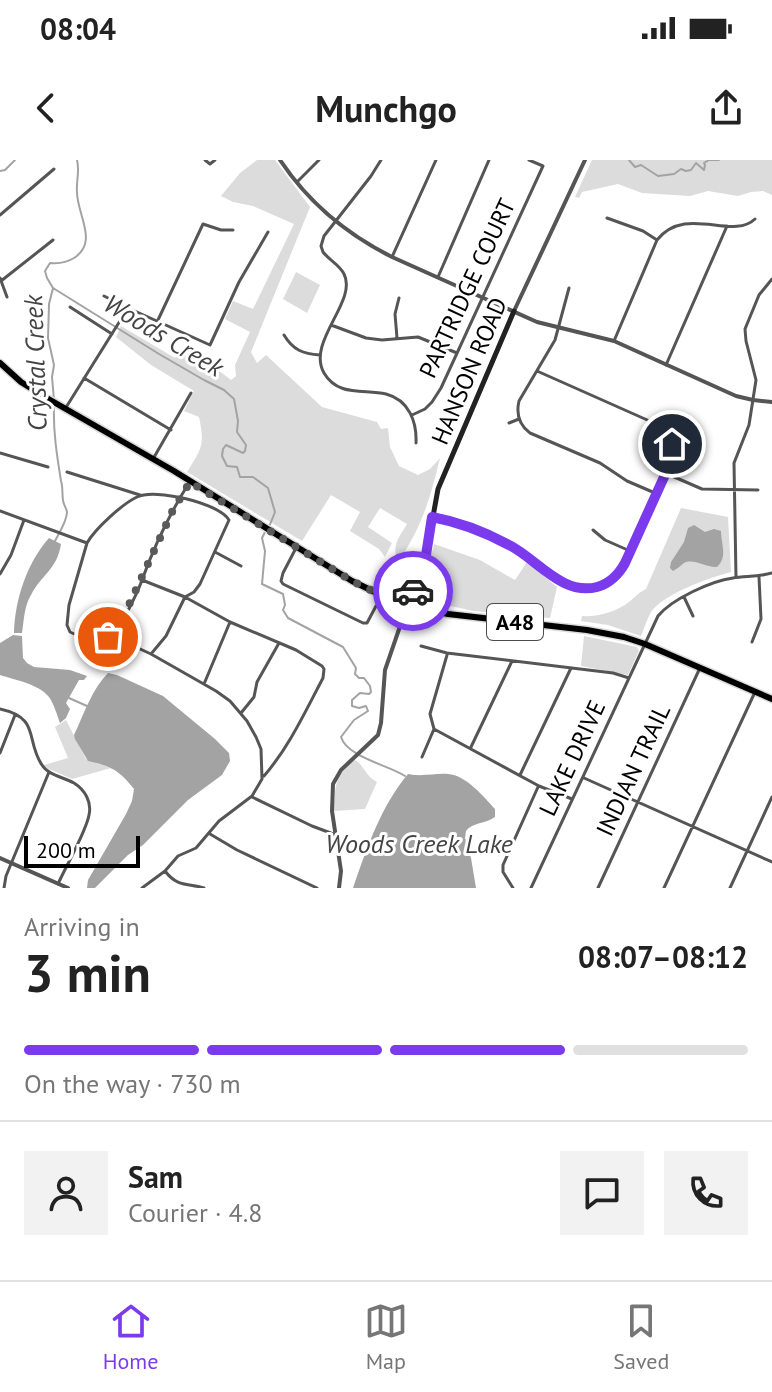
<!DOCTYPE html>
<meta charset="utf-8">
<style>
:root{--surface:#fff;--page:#f2f2f2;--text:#222;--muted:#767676;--line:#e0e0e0;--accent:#7c3aed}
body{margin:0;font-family:"PT Sans",sans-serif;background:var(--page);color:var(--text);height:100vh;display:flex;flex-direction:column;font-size:30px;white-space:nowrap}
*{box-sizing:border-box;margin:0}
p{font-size:26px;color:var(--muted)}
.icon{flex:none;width:44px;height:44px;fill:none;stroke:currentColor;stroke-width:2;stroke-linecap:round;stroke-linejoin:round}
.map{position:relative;height:728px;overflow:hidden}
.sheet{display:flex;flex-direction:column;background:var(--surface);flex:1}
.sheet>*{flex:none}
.scale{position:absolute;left:24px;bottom:20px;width:116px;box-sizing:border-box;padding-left:8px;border:4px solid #000;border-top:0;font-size:22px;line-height:28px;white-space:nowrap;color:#000;-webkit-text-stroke:6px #fff;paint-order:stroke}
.pin{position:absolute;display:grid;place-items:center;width:68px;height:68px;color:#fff;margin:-34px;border:4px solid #fff;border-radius:50%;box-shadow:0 2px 8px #0007}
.courier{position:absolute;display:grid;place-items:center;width:80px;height:80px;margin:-40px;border:6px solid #7c3aed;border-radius:50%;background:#fff;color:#222;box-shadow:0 2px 10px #0007}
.headline em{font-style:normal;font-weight:700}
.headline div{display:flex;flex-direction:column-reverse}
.headline{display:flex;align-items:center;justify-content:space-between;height:136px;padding:0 24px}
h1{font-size:52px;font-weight:700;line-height:60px}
.bar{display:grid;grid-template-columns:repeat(4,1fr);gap:12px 8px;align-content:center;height:96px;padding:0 24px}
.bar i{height:10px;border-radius:6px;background:var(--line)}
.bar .active{background:var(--accent)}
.bar p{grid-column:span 4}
.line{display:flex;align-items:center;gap:20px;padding:0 24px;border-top:2px solid var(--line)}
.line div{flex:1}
.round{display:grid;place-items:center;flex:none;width:84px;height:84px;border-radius:0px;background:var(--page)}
.status{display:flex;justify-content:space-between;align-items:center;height:56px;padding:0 40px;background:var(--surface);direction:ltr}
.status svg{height:22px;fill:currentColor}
header{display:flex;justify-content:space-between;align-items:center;height:104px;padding:0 24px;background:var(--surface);font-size:36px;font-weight:700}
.tab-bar{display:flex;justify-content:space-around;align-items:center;height:112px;border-top:2px solid var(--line);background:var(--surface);font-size:22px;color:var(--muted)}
.tab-bar a{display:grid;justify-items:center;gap:4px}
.tab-bar .active{color:var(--accent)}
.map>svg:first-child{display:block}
</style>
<div class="status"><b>08:04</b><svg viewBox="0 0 49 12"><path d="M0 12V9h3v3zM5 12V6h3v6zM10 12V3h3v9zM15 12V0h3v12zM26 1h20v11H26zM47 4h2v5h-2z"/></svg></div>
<header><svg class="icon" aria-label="back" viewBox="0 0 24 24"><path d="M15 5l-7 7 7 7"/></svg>Munchgo<svg class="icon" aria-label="share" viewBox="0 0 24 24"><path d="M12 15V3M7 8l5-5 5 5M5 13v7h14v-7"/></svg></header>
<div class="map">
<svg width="772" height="728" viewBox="0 0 772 728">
<rect width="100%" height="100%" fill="#fff"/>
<path fill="#dcdcdc" d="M257,0h18l35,47 -59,145 6,11 9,-8 56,52 55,15 4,7 7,-1 2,19 9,19 19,9 12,-6 10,-11c-10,41 -18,69 -42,104 -7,-17 1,-24 9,-38l-27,-16 -12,19 24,16 -7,14 -6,-8 -29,-18 10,-19 -29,-17 -29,46 -115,-69c15,-24 18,-27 12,-55l-15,-6 10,-20 -43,-26 -35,-28 5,-11 54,32 5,-6 38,18 13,10 5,-4 -1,-11 15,-33 -25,-13 8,-18 20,8 41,-85 -41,-18 -20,-4 -12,-6 19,-23z
M592,0h180v35l-9,-4 -12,1 -13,4 -30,-5 -18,5 -48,-3 -24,-9 -36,8 -3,6 -4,-1z
M296,112l24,13 -13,28 -24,-14z
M681,348l47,9 3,55c-22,6 -66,21 -80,40 -4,7 -7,17 -10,24l-33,-11 -27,-4 1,-5c16,1 34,-4 47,-14 6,-5 9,-9 17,-13z
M434,384l46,16 35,20 12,-18 30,25 -7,31 -77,-7 -53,-12z
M584,476l53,11 2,4 -11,24 -47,-9z
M66,560l20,39 25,9 -39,11 -25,-11 -3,-3 24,-7 -13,-31z
M355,600c9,5 11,17 22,22l-12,27 -31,2c1,-25 0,-34 21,-51z"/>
<path fill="#a3a3a3" d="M694,365l11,7 9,-3 7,2c0,13 7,26 -4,36 -11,1 -23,-9 -33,-4 -4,3 -7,6 -11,8l-3,-3 1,-6 13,-20 4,-14z
M49,378l12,6c-4,26 -20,31 -30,51 -7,11 -7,26 -9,38h-8c1,-34 13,-70 35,-95z
M13,475l9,1 1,22 4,5 7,4 36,3 17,6 -3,4h-5l-13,23 4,6 -4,9 -6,5c-3,-8 -6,-19 -11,-26 -10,-13 -34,-17 -49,-22v-32z
M108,513l9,2 46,21 52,43 14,14 1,8 -8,14 -34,25 -45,45 -15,10 -33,33h-8l1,-8 38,-66 6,-13 2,-12c-15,-19 -23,-23 -46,-28l-13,-22 -1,-4c10,-21 18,-46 34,-62z
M408,614c14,3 27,-1 40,0 18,1 36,23 47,35v8c-10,7 -22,5 -29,14l-1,7 6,20 5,30h-123c14,-40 28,-82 55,-114z"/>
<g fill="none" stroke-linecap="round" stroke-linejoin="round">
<path stroke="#a3a3a3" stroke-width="2" d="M629,0l6,7 6,-2 17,11 16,-2 7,-5 5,2 5,-1 5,-7 8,7 1,-5 -1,-2 5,-3
M709,0h10
M0,11l5,-1 10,-10
M53,128l106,66 45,26 20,10 10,9 4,22 -1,11 9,13 -1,6 -2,2 -17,-8 -3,4 -1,7 5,10 10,1 3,10h13l15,11 7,24 -6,15
M54,240l-2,-23 2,-12 -6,-27 1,-34 4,-16 -6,-10 -2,-7 5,-8c9,1 16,0 24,-5 25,-16 3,-43 3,-66 -1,-11 3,-21 0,-32
M54,246c-1,25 3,50 7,75 2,6 1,13 2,19 0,4 3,7 4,12 0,9 -8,21 -12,29
M265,372l-3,6 3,13 -3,33 21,10 2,11 -2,5 5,8 55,29 13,21 -1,6 4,4h5l6,8 1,6 -2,2 -9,-1 -8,7v6l7,2 7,-2 2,5 -14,9 -13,17c6,20 47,28 64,39
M69,538l18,8"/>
<g stroke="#dbdbdb" stroke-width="9">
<path id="primary" d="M0,203l21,19 24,15 129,74 178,110 29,14 26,10 41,9 139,16 37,7 21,7 127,55"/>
</g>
<path stroke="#555" stroke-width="3" d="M205,0l5,4 5,-4
M381,0l-10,16 -47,60 -3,10 2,6c6,8 17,13 21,22 14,27 -38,68 -20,99 14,24 40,16 62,21 23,6 31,28 30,49
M297,22l22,-22
M0,55l54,-46
M607,58l36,13 14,9
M392,97l44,-97
M438,117l51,-117
M0,118l7,19
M1,121l52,-41
M569,128l-14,52 -36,61c-3,13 0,24 11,32l70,30 27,18 28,12
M104,136l24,12
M70,147l42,27
M158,160l45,-96 18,6h12
M331,165l35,13 16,2 36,-3 39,16
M284,175c9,15 19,19 36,20
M397,178l-2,-24 4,-16
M614,181l43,-101c29,-36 75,1 98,-21
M666,205l61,-139
M84,218l87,52
M65,249l63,-101 82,37 29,-63 29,-50
M412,255l13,-6 7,-7 9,-14 102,-222 -14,-6
M509,263l10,-4
M670,280l12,-4
M0,293l48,14
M153,299l38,-66
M67,312l73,23
M665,313l37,16 56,1
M0,351l87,32
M435,357c27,5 55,17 80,31 32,18 68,67 105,23 8,-10 13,-26 18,-38 10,-23 21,-45 31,-67 6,-20 2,-31 -15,-43l-117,-52
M593,370l12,10 25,11
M296,388l-13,25 -2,8 2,3 80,39h4l9,-17
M215,392l26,14
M0,414l11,-19 13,-35
M736,417l-2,-114 15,-38 7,-45 -10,-39 -1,-12 14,-34 13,-16
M142,420l43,17 45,25 66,28 26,16 2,3 -1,9c-18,34 -34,69 -59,98
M684,437l9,19
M114,477c9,-18 21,-37 28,-57 12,-33 28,-67 47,-97
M752,482l9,-23 -2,-42
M421,486l26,7 166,20 16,5
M204,524l26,-62
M0,549c41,9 25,31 42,56 6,10 21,12 32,18 11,7 18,19 15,32 -3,17 -23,51 -31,69
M241,553l13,-16 3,-15 22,-39
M434,569l105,57 33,13
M471,587l41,-86
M0,593l15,-38
M422,597l12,-28 -4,-15 17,-59
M520,615l51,-107
M584,618l188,84
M252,637l60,29 24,9
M210,674l27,16 80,38
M165,711c12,16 22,12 39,17
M4,728l2,-12 43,-104
M142,728l23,-17 13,-15 18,-8 23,-27 33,-25 10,-17 -1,-30 -5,-12 -9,-16 -17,-20 -14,-10 -65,-37 -37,-17h-33l-11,-5 -3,-7 2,-20 18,-62c8,-14 35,-39 50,-46 18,-9 82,6 92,23l-29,64 -6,8 -9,5 -19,39 -15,18
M513,728l-10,-16v-7l35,-78
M531,728l127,-272c14,-17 53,-35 75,-38 13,-2 26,-1 39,-5
M598,728l101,-218
M664,728l91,-196
M730,728l42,-91"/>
<path stroke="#555" stroke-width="4" d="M280,0c28,42 68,75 112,97l145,65 77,19 122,55 17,4 19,2
M514,151l71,-151
M0,698l68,30
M339,728l2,-17 -9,-60 1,-27 8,-14 37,-35 3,-12 4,-53 22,-64"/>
<path stroke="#222" stroke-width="5" d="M407,445l19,-50 12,-66 76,-178"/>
<use href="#primary" stroke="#000" stroke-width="6"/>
</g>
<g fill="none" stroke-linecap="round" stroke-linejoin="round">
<path stroke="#595959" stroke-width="8" stroke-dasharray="0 14.4" d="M108,477h6l59,-127 17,-28 162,99 29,14 26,10 6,-14"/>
<path stroke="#7c3aed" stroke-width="10" d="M413,431l13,-36 6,-38c27,5 53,15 77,28 28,14 53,51 88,42 12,-3 22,-13 28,-24l44,-97 3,-10v-12"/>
</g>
<g text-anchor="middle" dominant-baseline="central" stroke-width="6" stroke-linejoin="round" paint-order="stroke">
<rect fill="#fff" stroke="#4c4c4c" stroke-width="2" x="487" y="444" width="56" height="36" rx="6"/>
<g font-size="22" font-weight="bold" fill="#000">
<text x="515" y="462">A48</text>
</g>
<g font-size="24" fill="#000" stroke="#fff">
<text transform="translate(467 128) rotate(-65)">PARTRIDGE COURT</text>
<text transform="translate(469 211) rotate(-67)">HANSON ROAD</text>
<text transform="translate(572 598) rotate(-65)">LAKE DRIVE</text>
<text transform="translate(633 610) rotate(-65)">INDIAN TRAIL</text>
</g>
<g font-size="26" font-style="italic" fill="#444" stroke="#fff">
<text transform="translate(164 175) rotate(31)">Woods Creek</text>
<text transform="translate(35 203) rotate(-92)">Crystal Creek</text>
<text x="419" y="683">Woods Creek Lake</text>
</g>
</g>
</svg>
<div class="scale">200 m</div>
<div class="pin" style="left:108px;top:477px;background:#ea580c"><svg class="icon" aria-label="bag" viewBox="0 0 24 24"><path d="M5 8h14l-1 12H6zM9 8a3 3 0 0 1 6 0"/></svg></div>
<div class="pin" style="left:672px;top:284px;background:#1f2937"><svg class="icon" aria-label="home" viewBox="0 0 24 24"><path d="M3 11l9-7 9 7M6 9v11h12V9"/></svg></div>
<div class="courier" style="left:413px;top:431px"><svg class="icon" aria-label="car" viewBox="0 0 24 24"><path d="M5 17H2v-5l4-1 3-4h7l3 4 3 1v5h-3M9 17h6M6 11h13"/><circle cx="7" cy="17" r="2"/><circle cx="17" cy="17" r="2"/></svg></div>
</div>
<section class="sheet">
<div class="headline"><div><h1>3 min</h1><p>Arriving in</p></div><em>08:07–08:12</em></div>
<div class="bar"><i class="active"></i><i class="active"></i><i class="active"></i><i></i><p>On the way · 730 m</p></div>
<div class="line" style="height:144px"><a class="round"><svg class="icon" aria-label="person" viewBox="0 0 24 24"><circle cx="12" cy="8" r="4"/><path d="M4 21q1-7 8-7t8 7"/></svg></a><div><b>Sam</b><p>Courier · 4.8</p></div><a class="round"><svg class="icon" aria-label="chat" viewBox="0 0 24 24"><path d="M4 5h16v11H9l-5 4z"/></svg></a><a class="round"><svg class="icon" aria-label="phone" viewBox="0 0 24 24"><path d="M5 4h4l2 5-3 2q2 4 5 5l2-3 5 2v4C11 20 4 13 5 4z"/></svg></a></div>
</section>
<nav class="tab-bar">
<a class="active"><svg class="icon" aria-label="home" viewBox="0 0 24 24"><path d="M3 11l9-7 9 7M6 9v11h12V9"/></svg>Home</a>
<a><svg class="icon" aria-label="map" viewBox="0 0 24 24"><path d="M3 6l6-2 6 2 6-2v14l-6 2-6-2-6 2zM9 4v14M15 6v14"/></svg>Map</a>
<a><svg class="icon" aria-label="saved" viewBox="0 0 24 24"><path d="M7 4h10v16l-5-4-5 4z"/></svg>Saved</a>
</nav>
